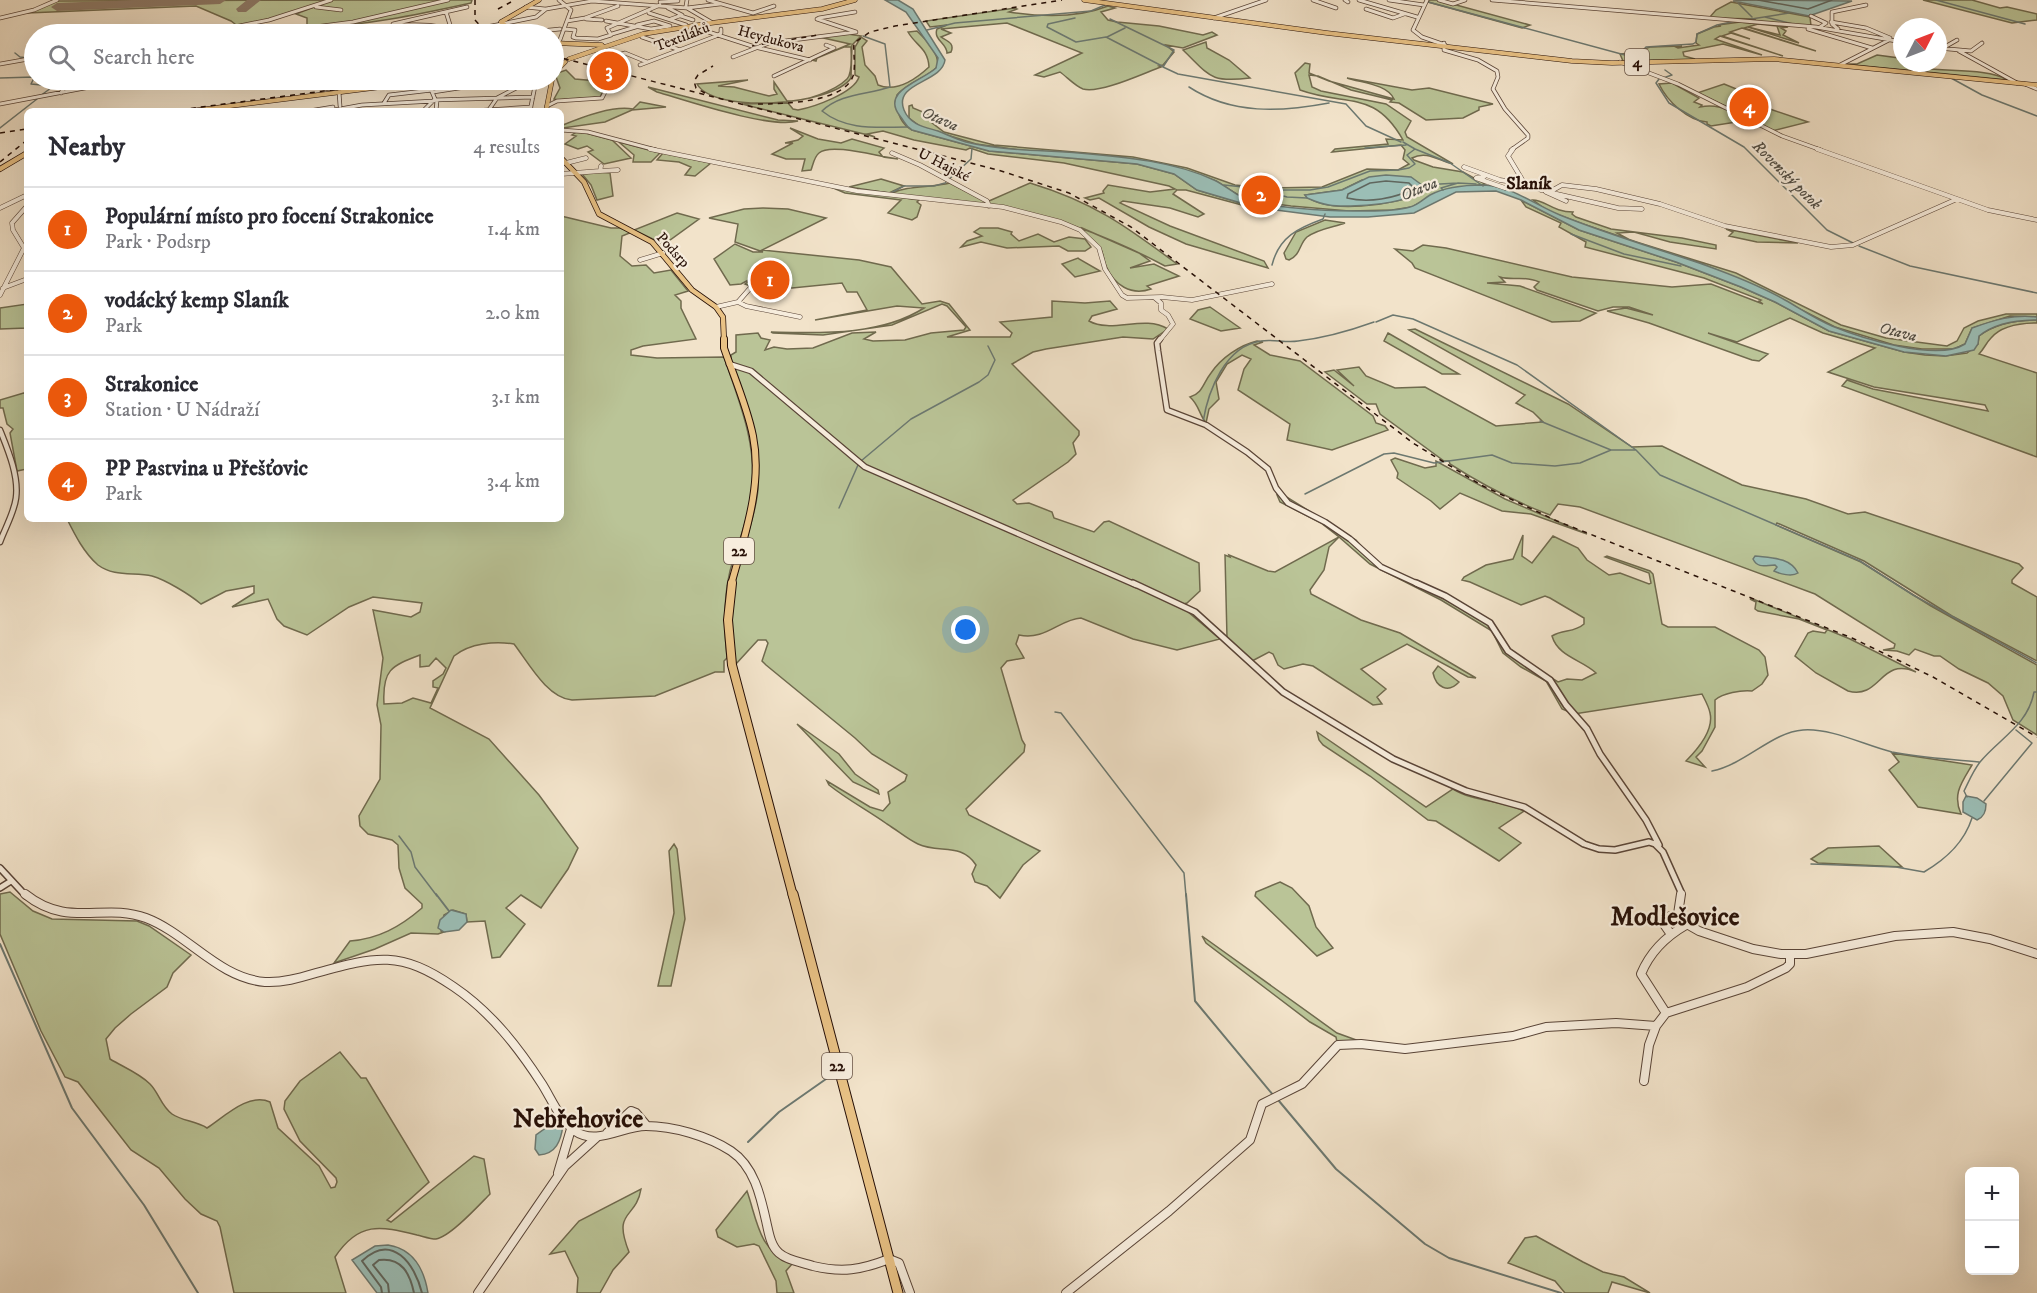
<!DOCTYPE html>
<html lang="en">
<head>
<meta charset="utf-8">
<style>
	body { margin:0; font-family:"IM FELL DW Pica",serif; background:#f7f7f7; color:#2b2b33 }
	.controls { position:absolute; right:18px; bottom:18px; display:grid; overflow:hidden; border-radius:9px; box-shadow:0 6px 24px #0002 }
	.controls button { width:54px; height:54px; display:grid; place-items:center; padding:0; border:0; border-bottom:2px solid #e1e1e2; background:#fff; color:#2b2b33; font:30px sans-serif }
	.compass { position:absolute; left:1893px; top:18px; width:54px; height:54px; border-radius:50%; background:#fff; box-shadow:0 6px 24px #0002; rotate:48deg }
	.you { position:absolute; left:966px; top:630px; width:21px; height:21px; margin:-15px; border:4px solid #fff; border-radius:50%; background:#1a73e8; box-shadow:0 0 0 9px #1a73e833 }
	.badge { display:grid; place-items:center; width:39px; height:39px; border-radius:50%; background:#ea580c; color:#fff; font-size:20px; font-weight:700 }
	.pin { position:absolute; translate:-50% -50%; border:3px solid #fff; box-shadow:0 2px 6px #0006 }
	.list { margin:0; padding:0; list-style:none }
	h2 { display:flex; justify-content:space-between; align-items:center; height:78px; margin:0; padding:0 24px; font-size:26px }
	h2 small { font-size:20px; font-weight:400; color:#7c7c81 }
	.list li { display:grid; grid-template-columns:39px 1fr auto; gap:18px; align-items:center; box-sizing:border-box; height:84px; padding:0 24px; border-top:2px solid #e1e1e2 }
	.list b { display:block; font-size:22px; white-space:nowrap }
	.list p { margin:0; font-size:20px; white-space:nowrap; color:#7c7c81 }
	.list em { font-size:20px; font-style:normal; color:#7c7c81 }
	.icon { flex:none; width:33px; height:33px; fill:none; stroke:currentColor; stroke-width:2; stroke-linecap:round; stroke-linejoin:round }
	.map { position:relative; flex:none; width:2037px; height:1293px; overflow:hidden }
	.search { position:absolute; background:#fff; box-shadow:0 6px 24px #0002; left:24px; top:24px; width:540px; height:66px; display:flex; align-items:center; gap:15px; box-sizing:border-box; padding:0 21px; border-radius:33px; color:#7c7c81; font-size:22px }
	.panel { position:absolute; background:#fff; box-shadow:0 6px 24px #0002; left:24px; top:108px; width:540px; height:414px; border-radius:9px }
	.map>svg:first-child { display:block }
</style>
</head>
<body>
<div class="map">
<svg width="2037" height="1293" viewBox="0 0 2037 1293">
	<rect width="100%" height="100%" fill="#f2e3ca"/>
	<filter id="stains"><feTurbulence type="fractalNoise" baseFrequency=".00333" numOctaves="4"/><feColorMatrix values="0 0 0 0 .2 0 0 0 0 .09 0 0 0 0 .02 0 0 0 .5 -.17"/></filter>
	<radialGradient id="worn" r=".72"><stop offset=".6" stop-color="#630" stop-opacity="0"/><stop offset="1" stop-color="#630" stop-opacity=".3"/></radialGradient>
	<path fill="#bac497" stroke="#706a4e" stroke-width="1.5" fill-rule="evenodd" d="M 329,0 L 286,15 L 235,27 L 235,24 L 231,21 L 196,6 L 27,13 L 56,1 Z
		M 332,0 L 472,0 L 471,3 C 416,15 363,26 307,28 L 307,18 L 296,14 Z
		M 1429,0 L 1438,0 L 1530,25 L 1522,28 L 1428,2 Z
		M 1923,0 L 1972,0 L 2000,8 L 2007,7 L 2037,14 L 2037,20 L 2012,23 Z
		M 1731,2 L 1810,17 L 1811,26 L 1745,21 L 1756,19 C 1742,18 1725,19 1709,18 L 1716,10 Z
		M 1108,6 L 1115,8 L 1101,12 L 1108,20 L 1117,22 L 1159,26 L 1203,35 L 1212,32 L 1217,35 L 1183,48 L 1166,45 L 1174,52 L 1163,65 L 1159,66 L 1161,67 C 1144,73 1100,94 1083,89 C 1075,86 1067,77 1060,72 L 1044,77 L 1035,75 L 1082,53 L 1007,23 L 941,29 L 951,33 L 941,37 C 947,41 955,43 951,52 L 947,53 C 947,43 933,40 937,29 L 947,25 L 930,27 L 926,21 L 1015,8 L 1017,9 L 1009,12 C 1041,17 1078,18 1108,6 Z
		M 1740,22 L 1788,27 L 1781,28 L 1786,31 L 1783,35 L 1799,43 L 1748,27 L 1780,35 L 1777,26 L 1758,24 L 1744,28 L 1816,51 L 1742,28 L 1730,32 L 1750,39 L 1731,33 L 1722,36 L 1783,56 L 1720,36 L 1715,39 L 1762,55 L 1723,44 L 1683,52 L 1684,56 L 1695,59 L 1687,60 L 1623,61 L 1620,54 L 1634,53 L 1650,47 L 1682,46 L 1676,47 L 1678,48 L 1699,45 L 1696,43 L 1697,34 L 1714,27 L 1721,26 L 1718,25 Z
		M 917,31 C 927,41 938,51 938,66 C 926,79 909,81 897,95 C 896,110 899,123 912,130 L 989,151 L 1137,164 L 1174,174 L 1197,190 L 1241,203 L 1261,208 L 1303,212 L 1253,208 L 1186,190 L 1177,190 L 1173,194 L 1204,214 L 1198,217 L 1170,208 L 1123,201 L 1120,203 L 1170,226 L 1264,261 L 1268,268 L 1186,244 L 1149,227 L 1099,198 L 1090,200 L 1085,198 L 1104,193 L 1103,191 L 1108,185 L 1150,192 L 1175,189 L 1169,186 L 1064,163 L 988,154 L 970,148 L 966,150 L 914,140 L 883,131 L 867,134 L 875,137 L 868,135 L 742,104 L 788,103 L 793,109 L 798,110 C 814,107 854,93 859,77 L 855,75 L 855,47 L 861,37 L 867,41 L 862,47 L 865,65 L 875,76 L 878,85 C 897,93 916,79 929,67 C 928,48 916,46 908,32 Z
		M 848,34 L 861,36 L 852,45 L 851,78 C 832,106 714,114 697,84 L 748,80 L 718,86 L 734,87 L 769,96 L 777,94 L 774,89 L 774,82 L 787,101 C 804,102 835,91 847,79 C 853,73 851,55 851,47 L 844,47 L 817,58 L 816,61 L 812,60 L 850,44 L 819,37 Z
		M 1206,42 L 1207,48 L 1229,60 L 1250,78 C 1210,83 1210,76 1183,50 Z
		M 1877,55 L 1899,58 L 1902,63 C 1908,63 1915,67 1923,68 C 1947,72 1987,68 2008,80 L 1844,64 L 1857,64 Z
		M 1305,63 L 1310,64 L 1309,73 L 1329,81 L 1394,99 C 1387,84 1362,83 1347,78 L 1412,90 L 1429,88 L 1493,104 L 1479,107 L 1479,110 L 1463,118 L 1426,120 L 1399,103 L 1390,102 L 1392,100 L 1351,90 L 1318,76 L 1309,75 L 1312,87 L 1321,91 L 1386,104 L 1411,121 L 1405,132 L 1407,137 L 1453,164 C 1439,161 1427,150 1412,158 L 1414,160 L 1433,167 L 1463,172 L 1485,184 L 1441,191 L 1412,207 L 1392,210 L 1349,211 L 1291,206 L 1246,200 L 1216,181 L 1172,166 L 1117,157 L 1019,150 L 976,144 L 921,127 L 909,118 L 909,106 L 912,105 L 913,108 L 935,117 L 931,122 L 944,132 L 994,145 L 1133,157 L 1187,168 L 1235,185 L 1263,188 L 1322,187 L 1367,169 L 1398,170 L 1409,164 L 1403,159 L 1405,150 L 1401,145 L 1332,152 L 1335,149 L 1388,144 L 1386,139 L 1403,140 C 1374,89 1347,107 1300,90 L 1295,73 ZM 1362,180 L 1420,193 C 1396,205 1326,215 1305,195 L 1342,190 Z
		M 566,70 L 575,79 L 608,82 L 600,97 L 558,100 L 554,99 L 560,88 L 555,74 Z
		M 1672,83 L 1699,98 L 1694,102 L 1702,105 L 1700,107 C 1715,104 1725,108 1738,115 L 1736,116 L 1749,120 L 1711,126 L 1707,124 L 1707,122 C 1688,121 1667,101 1659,84 Z
		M 1724,84 L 1761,99 L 1767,108 L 1808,122 L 1772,131 L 1751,118 L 1697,93 Z
		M 648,87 L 778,120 L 798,121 C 770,129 688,101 657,92 Z
		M 640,102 L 666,107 L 632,110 L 605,122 L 563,128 L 563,125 C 582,117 614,105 633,109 Z
		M 790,128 L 818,139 L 841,143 L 852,139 L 884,148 L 879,152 L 883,157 L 898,159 C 882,158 831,142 819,153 C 814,157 813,165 811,170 L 802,171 L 805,159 L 786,159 L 772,154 L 793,143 L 785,143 L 798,140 L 803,136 Z
		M 578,131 L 612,140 L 631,158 L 604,164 L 588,152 L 593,150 L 587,146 L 578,149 L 565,144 L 576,136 L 572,135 Z
		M 620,143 L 623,143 L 660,153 L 651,162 L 633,162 L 634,155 Z
		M 663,153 L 711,163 L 695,176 L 685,175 L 691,167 L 679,162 L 657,160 Z
		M 600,172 L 610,173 L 613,196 L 597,200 L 591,185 L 582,174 Z
		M 881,179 L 904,186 L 889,193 L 849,187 Z
		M 950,183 L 985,201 L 985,204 L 889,194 C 909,185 929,188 950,183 Z
		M 1030,183 C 1093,202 1126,226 1177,264 L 1165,266 C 1105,234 1058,218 990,205 L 989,201 Z
		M 831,187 L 919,200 L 917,202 L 921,205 L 917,217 L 912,220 L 888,213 L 901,200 L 845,193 Z
		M 1521,200 L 1579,230 L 1676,262 L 1741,287 L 1775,302 L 1829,331 L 1904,352 L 1925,355 L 1945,356 L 1967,353 L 1978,344 L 1979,336 C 1996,323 2017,320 2037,320 L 2037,323 C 2021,323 2002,325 1991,338 C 1986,343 1984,349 1979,354 L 2037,373 L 2037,457 L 1842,386 L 1847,380 L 1873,389 L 1988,411 L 1985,405 L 1874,387 L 1828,372 L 1875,348 L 1823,333 L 1790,318 L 1737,342 L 1708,333 L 1768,354 L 1759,361 L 1752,360 L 1649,323 L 1607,311 L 1626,308 L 1653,315 L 1629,307 L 1613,307 L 1598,311 L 1537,290 L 1534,287 L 1539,282 C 1524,275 1514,281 1500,277 L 1505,282 L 1487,283 L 1520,286 L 1596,313 L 1580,321 L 1552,322 L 1415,268 L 1412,263 L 1395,249 L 1413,251 L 1423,245 L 1446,248 L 1572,277 L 1672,287 L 1711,284 L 1763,304 L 1759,301 L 1761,300 L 1704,278 L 1585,247 L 1586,242 L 1559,227 L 1561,223 L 1526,207 Z
		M 1533,200 C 1545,200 1553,212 1573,212 L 1572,214 L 1576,217 L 1611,229 L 1682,238 L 1716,245 L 1716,249 L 1670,242 L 1634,232 L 1617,233 L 1630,240 L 1736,273 L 1841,325 L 1886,338 L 1947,346 L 1957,341 L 1964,328 L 1978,321 L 2006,314 L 2037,314 L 2037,317 L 2010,316 L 1972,328 L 1965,344 L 1954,349 L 1922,349 L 1894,345 L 1835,327 L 1749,283 L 1702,264 L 1583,224 L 1548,211 Z
		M 763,208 L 788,209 L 826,218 L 762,250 L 859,260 L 891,267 L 922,304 L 940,301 L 949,304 L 970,330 L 947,337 L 1010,337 L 1012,333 L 1000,322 L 1052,317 L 1052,301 L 1085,303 L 1110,301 L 1117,309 L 1092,316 L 1089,321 C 1112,334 1144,314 1168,329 L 1153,339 L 1123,337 L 1046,349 L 1033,352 L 1012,364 L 1079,431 L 1079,435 L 1073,443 L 1076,454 L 1068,462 L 1013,500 L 1017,504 L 1029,503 L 1052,512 L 1054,518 L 1094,532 L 1104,522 L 1109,521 L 1199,563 L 1200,591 L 1187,603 L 1180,605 L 1220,639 L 1177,650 L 1133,639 L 1081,618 C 1060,619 1045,641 1019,635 L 1016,644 L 1024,658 L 1007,661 L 1001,668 L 1022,740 L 1025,745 L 1024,752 L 966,809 L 969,815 L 1040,851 L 1023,865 L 1000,898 L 987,886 L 975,882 L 972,874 L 976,865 C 961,842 939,854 918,844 C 907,839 897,830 887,824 C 867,810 848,800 829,785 L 827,781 L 870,807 L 883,811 L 890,803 L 888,792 L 905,781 L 907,775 L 872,754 L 855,738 L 766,665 L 762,661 L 768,643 L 766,640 L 758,640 L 735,665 C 731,633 730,600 738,569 C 744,543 756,515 758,489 C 761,441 746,405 731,360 L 731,355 L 736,352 L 736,335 L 758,333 L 761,338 L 770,340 L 765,350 L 774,347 L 787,349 L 813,348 L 852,333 L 876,332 L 864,339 L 873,341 L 905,340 L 931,333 L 964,330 L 966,327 L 947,306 L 942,304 L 892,325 L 823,335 L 773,333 L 771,332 C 821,333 880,336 924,308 L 897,306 L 815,320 L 867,310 L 857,292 L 847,292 L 842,283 L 792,288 L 770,285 L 769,282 L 757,282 L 750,286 L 745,284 L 758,275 L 741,284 L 730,285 L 714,259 L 735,244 L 753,252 L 763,252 L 735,242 L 738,224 L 709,218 L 744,209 Z
		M 677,213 L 699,219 L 670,240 L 661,243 L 634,230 Z
		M 561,216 L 611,228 L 620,228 L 632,232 L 622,236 L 620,256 L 632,266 L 646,265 L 654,273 L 671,270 L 688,291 L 675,295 L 681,301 L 681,308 L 696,339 L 643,346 L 631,350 L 631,355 L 657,358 L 724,357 C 739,401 757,443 752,491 C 749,518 737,545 730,571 C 723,600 724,630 727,658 L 724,661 L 724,672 L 715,672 L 655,696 L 572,700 C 547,698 528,662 514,644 C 495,641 470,643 454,656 L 430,708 L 489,739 L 539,795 L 578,848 L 568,869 L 541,908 L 521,895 L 506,908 L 525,924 L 500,957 L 492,958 L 485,921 L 467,922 L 466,914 L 453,910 L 444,915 L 441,931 L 444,932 L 438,934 L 411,933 L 375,949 L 334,963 L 350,941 C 378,939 400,927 422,908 L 422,904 L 405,888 L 399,868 L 398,845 L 392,840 L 368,834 L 360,826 L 359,816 L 380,779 L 381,725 L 377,705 L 383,658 L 373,610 L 411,617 L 420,612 L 422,603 L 373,597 L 349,607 L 307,635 L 284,626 L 277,619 L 268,599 L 232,607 L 254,593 L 254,586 L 226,591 L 201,604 C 189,594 166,580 152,576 C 134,572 114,577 98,565 C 84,553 75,535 67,519 L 561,519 ZM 420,655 L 420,667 L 429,666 L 436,658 L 446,668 L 443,674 L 433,681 L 433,687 L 438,688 L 431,703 L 413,698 L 402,703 L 384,704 C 382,670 391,666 420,655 Z
		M 1325,220 L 1345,223 C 1334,227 1317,229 1307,237 C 1299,244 1301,255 1289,260 L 1286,259 L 1284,253 L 1296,232 Z
		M 980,228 L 998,228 L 1012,232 L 1011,234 L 1019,241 L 1038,234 L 1054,242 L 1069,237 L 1085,239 L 1091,247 L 1085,251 L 1068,251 L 1059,246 L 1007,248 L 981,242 L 961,247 L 967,241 L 982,236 L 974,232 Z
		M 1082,228 L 1139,253 L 1150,261 L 1130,268 L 1154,264 L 1179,276 L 1147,286 L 1151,289 C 1131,296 1114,285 1106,266 C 1103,260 1104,253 1100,248 C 1095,241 1084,234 1082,228 Z
		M 1726,229 L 1798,243 L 1757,242 L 1729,236 L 1733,232 Z
		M 1078,258 L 1079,259 L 1100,271 L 1075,277 L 1062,264 Z
		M 27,304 L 27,328 L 0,329 L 0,308 Z
		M 1210,307 L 1240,328 L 1221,331 L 1190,319 L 1198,310 Z
		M 1415,329 L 1568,404 L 1632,447 L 1662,446 L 1742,485 L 1806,499 L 1848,514 L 1865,512 L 2019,564 L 2023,568 L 2012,580 L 2012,583 L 2037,597 L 2037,661 L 1952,616 L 1864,561 L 1777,523 L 1776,525 L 1861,562 L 1931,606 L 2037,665 L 2037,735 L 2013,720 L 2003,696 L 1988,683 L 1959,669 L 1940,656 L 1934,656 L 1915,649 L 1909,655 L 1897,651 L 1883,650 L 1894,648 L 1895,644 L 1815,594 L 1580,507 L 1558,504 L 1550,515 C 1516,502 1481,484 1450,464 L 1449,461 L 1444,461 L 1380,414 L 1376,404 L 1367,404 L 1325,372 L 1334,370 L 1354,386 L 1337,370 L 1359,367 L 1366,376 L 1395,388 L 1425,387 L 1496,426 L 1543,422 L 1533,412 L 1516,403 L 1525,395 L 1409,330 Z
		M 1388,333 L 1459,374 L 1442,374 L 1384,341 Z
		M 1257,341 L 1263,342 L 1254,345 L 1270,355 L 1300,361 L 1373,416 L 1376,423 L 1385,426 L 1388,430 L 1332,450 L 1287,440 L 1290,424 L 1238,390 L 1244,369 L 1251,359 L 1242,355 L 1227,364 L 1216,382 L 1219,399 L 1209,409 L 1206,423 C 1199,414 1199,405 1190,397 C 1203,393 1203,383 1211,373 C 1221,358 1240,345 1257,341 Z
		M 27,392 L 27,469 L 17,471 L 10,433 L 13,429 L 7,424 L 3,408 L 0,408 L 0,400 Z
		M 1395,458 L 1425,468 L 1436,466 L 1436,461 L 1505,499 L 1587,534 L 1531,514 L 1502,511 L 1460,493 L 1440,509 L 1431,501 L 1397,478 L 1398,473 L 1391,460 Z
		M 1277,495 L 1285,496 L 1356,540 L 1373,560 L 1383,567 L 1494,625 L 1500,633 L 1507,650 L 1558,682 L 1567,679 L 1582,680 L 1596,673 C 1583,660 1558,657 1552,636 C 1563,629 1574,633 1584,624 L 1584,618 L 1550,598 L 1545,596 L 1521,605 L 1470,582 L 1462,580 L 1464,577 L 1486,565 L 1513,559 L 1523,535 L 1522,556 L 1532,563 L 1553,536 L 1578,548 L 1587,560 L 1609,575 L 1620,573 L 1649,584 L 1651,583 L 1649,573 L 1605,557 L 1607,556 L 1650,571 L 1653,574 L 1662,624 L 1668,627 L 1715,627 L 1759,650 L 1765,657 L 1768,675 L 1762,684 L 1752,691 C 1741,690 1723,693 1715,700 L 1715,727 L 1702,751 L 1696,757 L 1705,767 L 1686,761 C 1697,750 1714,730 1710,713 C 1709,707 1705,700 1702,694 L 1574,714 L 1562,709 L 1546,681 L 1521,667 L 1503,653 L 1492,631 L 1441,600 L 1370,564 L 1339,537 L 1329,547 L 1324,570 L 1310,590 L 1311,594 L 1361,620 L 1400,633 L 1476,678 L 1468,677 L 1407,644 L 1361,669 L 1386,689 L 1377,697 L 1382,704 L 1373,705 L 1313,666 L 1303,664 L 1284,669 L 1278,665 L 1273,654 L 1269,652 L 1252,661 L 1227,638 L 1225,555 L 1230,557 L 1229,555 L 1268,571 L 1275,572 L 1339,537 L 1321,523 L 1280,502 Z
		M 1750,599 L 1753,599 L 1850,639 L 1916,672 C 1880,656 1881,700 1848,691 L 1816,673 L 1795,656 L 1808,633 L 1813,631 L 1825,633 L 1827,630 L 1799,619 L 1758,611 L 1755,609 L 1756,602 Z
		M 1438,666 L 1459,682 C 1448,694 1436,687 1433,673 Z
		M 797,724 L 839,754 L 855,774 L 878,790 L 879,794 L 853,782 Z
		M 1317,732 L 1426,807 L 1453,789 C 1474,802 1501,800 1524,811 L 1499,828 L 1521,843 L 1499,861 L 1436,821 L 1428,820 L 1370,776 L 1323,745 L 1319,740 Z
		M 1892,753 L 1972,765 C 1962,782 1952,794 1961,814 L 1918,807 L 1889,770 L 1899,762 Z
		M 674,844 L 677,849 L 685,919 L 671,986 L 658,986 L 674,913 L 669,851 Z
		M 1879,846 L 1902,867 L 1818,863 L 1811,859 L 1828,848 Z
		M 1280,882 L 1292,888 L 1309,906 L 1316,927 L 1333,948 L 1317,956 L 1255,896 L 1256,892 Z
		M 10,892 L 33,911 L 52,919 L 137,921 L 149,926 L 191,955 L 173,973 L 167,987 L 131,1014 L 115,1028 L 106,1039 L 110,1059 C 123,1067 139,1073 150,1084 C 159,1093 161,1106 172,1114 C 182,1121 196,1121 207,1128 C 224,1117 249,1092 270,1102 L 278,1128 L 319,1166 L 331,1188 L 335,1187 L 337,1182 L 336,1178 L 300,1141 L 284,1109 L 285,1101 L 300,1081 L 340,1052 L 361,1078 L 366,1078 L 429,1182 L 387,1220 L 391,1222 L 474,1156 L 484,1159 L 490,1194 C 479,1205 450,1237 436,1239 C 430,1239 422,1236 417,1235 C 380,1226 359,1221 335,1257 L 346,1293 L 234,1293 L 220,1227 L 217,1221 L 201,1214 L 185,1199 L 159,1168 L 131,1150 L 78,1082 L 65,1077 L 41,1031 L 0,934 L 0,894 Z
		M 1202,936 L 1337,1033 L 1359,1041 L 1337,1042 L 1336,1037 L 1310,1022 L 1206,943 Z
		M 641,1189 C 636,1220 612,1209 629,1252 L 613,1270 L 600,1293 L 577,1293 L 578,1278 L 565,1251 L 550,1254 L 579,1221 Z
		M 747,1191 C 758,1223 758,1249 792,1264 L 786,1271 L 794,1293 L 777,1293 L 776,1281 L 759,1246 L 754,1244 L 737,1247 L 718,1237 L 716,1230 Z
		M 1536,1236 L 1583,1262 L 1603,1272 L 1624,1277 L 1650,1293 L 1612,1282 L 1608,1293 L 1565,1293 L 1555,1281 L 1508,1263 L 1525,1238 Z"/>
	<path fill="#9bbeb6" stroke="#6c7870" stroke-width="1.5" d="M 885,0 L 898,0 L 913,9 L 945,60 C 942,83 893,82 904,110 C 910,125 925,127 938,131 C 948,135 956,139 966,142 C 1003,151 1042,150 1079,153 C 1124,157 1173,161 1214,180 C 1227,186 1237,197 1249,200 C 1284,210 1332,211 1368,211 C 1382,211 1396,211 1410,207 C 1418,205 1423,199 1430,195 C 1445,187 1467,185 1483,185 C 1512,186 1535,205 1560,215 C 1607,234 1655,248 1702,264 C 1730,274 1759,285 1785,300 C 1801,309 1815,319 1832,326 C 1861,338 1937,362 1965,344 L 1972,328 C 1994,320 2014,314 2037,317 L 2037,320 C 2017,320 1995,323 1979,336 L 1978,344 L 1974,350 L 1946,356 L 1904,352 L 1829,331 L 1775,302 L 1741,287 L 1676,262 L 1579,230 L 1521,200 L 1496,191 L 1456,192 L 1414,213 L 1368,217 L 1330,217 L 1261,208 L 1241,203 L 1197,190 L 1174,174 L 1137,164 L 989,151 L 912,130 C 905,126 905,122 900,116 C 880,91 922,81 936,68 L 938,58 L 906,12 Z
		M 1746,0 L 1852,1 L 1809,16 L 1733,1 Z
		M 1386,175 L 1411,177 L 1422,185 C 1421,205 1346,208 1329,205 C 1322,204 1314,201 1307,198 L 1305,195 L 1342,190 L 1369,177 Z
		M 1755,556 C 1771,558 1790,557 1798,573 C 1792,577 1780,574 1774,571 L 1777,567 L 1775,565 C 1766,565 1758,569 1753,559 Z
		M 1966,796 L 1977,798 L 1986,804 C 1986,812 1984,817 1977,820 L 1963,812 L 1963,802 Z
		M 451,910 L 466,914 L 467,922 L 459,930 L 444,932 L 438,928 L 440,920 Z
		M 557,1120 L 563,1125 C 561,1141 556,1154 539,1155 L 535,1149 L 536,1135 Z
		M 388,1245 C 414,1249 424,1269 428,1293 L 377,1293 L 352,1260 L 375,1246 Z"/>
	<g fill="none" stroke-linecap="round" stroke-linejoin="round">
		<path stroke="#60665e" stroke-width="1.5" d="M 1758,0 L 1808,9 L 1832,0
			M 1386,181 L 1409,183 L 1414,188 C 1395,199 1368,203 1347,198 L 1348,194 L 1370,183 Z"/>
		<path stroke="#60665e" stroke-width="2" d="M 382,1293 L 381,1287 L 362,1261 C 392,1232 415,1264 422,1293
			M 389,1293 L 388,1284 L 373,1265 L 379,1260 C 402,1257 410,1274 414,1293"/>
		<path stroke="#6c7870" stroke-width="1.5" d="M 1936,0 L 2025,24
			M 1428,2 L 1636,58
			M 1738,3 L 1752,17
			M 1765,17 L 1793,24
			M 1075,18 L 1048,24 L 1047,27 L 1076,42 L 1106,37 L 1162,66
			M 1110,19 L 1174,50 L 1163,67 L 1178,74 L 1346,104 L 1366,126 L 1401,142
			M 1745,20 L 1789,13
			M 927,30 L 955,23 L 1091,11 L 1105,5
			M 863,36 L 885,44 L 890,87 C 867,95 841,93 822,111 C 847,131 877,127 907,127
			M 1107,37 L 1125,28
			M 15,53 L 20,57 L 28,58
			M 1639,61 L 1636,58 L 1646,47 L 1693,44 L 1696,42 L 1697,34 L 1717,25 L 1736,21
			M 0,78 L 34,77
			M 34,78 L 31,84 L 52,86
			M 1663,78 L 1672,75 L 1665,70
			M 1951,78 L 1982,95 L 2037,116
			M 1659,79 L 1656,83 L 1669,103 L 1744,147 L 1827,230 L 1853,243
			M 1189,87 C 1232,115 1281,112 1329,103
			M 40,96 L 51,88
			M 0,128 L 37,99
			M 1403,142 L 1415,149
			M 1365,148 L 1406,145
			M 1224,185 L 1273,190 L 1310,190 L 1328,187 L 1370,171 L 1398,170 L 1409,168 L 1415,164 L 1407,155 L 1415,149 L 1450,163 L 1483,186
			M 1422,185 L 1458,183
			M 1262,190 L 1287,197 L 1307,198
			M 1443,190 L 1441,188 L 1458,183 L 1476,184
			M 889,194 L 904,186 L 934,186 L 945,183 L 971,159 L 972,148
			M 1571,234 L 1624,254 L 1681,266
			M 1859,246 L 1910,266 L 2037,293
			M 1272,265 C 1279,237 1298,228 1323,219 L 1325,214
			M 1376,322 L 1393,315 L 1413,319 L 1517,365 L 1636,450 L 1660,475 L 1860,561 L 1913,595 L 2037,663
			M 1540,421 L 1611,450
			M 1203,422 C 1208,391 1225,346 1261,341 C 1273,339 1286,343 1298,341 C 1324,338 1349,331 1374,322
			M 861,461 L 911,419 L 979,382 L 988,375 L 995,360 L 988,346
			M 1305,494 L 1384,454 L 1394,453 L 1434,463 L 1492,455 L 1512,463 L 1555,466 L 1580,463 L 1611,450 L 1635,450
			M 839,508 L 858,465
			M 1055,712 L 1061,713 L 1184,873 L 1186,896
			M 1712,771 C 1746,764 1772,732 1803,730 C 1832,728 1864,745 1892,752 C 1921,758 1950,759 1979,762
			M 1967,797 L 1964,791 C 1969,781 1973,771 1980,762 C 2000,738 2028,725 2034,692 L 2037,692
			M 1984,801 L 2032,743 L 2016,730
			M 399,836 L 411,852 L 415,867 L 437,896
			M 1811,864 L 1896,867 L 1924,872 C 1946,859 1964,843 1972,818"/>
		<path stroke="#6c7870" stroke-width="2" d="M 436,894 L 449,911
			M 1186,894 L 1195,1001 L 1273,1095
			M 0,944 L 72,1108 L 144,1205 L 198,1293
			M 1279,1101 L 1336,1169 L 1425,1244 L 1449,1258 L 1561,1293
			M 748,1142 L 779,1112 L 836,1072"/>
		<path fill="#8c7968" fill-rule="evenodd" d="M 134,0 L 226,0 L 220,4 L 57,11 L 51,7 L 57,3 Z
			M 247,0 L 261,0 L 246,12 L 238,12 L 236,9 Z"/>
		<path stroke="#d3c3ad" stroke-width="3" stroke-dasharray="3 1.5" stroke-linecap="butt" d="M 618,65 L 624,63"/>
		<g stroke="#594437" stroke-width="4.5">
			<path id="minor-far4" d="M 708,0 L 753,13 L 774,6
				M 1313,0 L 1336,8
				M 1345,0 L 1348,2
				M 1359,0 L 1417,17
				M 1389,0 L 1424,5
				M 1427,0 L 1413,30 L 1422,37 L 1445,45
				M 1439,0 L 1453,4 L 1465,0
				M 1492,0 L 1816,27 L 1902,42
				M 660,2 L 678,1
				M 686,6 L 687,0
				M 316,7 L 341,10
				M 526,7 L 545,9
				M 668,8 L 682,15 L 671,19
				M 687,8 L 711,22
				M 1366,9 L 1393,18 L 1404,14
				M 446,12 L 451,28
				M 649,13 L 686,25
				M 681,16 L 693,20
				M 1811,16 L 1826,23 L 1820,27
				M 0,18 L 34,10 L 57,0
				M 819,18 L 855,12
				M 1214,18 L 1266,0
				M 586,19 L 602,20
				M 567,21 L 585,18 L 618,6
				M 606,21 L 651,29 L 670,26 L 654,21 L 637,25
				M 1831,22 L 1866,28 L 1890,38
				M 393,24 L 467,7
				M 693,27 L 755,47 L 810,60
				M 307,28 L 353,22 L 448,0
				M 564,29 L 575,30 L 573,37 L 576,38 L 598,39 L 611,35 L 607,28 L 660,5
				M 1808,29 L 1872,48
				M 1838,29 L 1832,24 L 1832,12 L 1866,5
				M 540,31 L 560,29
				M 461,32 L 536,17 L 546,9 L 592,1 L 687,8 L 720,4
				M 200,34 L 269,20 L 331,0
				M 226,34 L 229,34
				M 339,34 C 380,27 427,17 466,34
				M 612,34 L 639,26
				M 642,37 L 680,50
				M 1444,43 L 1444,50 L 1478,60 L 1497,71 L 1498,77 L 1493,89 L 1505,109 L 1528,135 L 1528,138 L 1511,150
				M 1938,48 L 1971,51 L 1982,43
				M 1943,48 L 1957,40
				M 558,51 L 558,45 L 571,10 L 559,0
				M 1959,51 L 2017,83
				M 733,57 L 769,43 L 856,32 L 817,19 L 819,18
				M 1620,62 L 1678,84 L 1782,136 L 1821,150
				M 0,64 L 34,58
				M 616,64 L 602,60 L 625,53 L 647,62
				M 640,65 L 716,36 L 721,33 L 721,29
				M 1840,65 L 1889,40
				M 774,76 L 834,48 L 826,45
				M 50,80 L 66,83 L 61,93
				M 392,80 L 405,80
				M 2025,84 L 2037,89
				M 317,87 L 330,89 L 365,80
				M 339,92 L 340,106
				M 433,92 L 472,86 L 520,85
				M 434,100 L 533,97
				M 384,103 L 389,95 L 432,90
				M 0,104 L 127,80
				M 547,106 L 557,101 L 602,98 L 609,84
				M 309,111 L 333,107
				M 329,111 L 362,105 L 434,101
				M 423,111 L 435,99 L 427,80
				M 436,111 L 437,100
				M 472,111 L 531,107
				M 488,111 L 497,98 L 530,81 L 536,81 L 530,111
				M 561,130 L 588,132 L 656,150"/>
		</g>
		<g stroke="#594437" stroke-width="5">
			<path id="minor-far3" d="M 650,149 L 857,191 L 1003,207 L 1061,222 L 1080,230 L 1099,248 L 1105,269 L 1122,295 L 1127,298 L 1162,297 L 1192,300 L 1272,284
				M 1513,149 L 1508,156 L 1523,181 L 1541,190 L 1553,190 L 1562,185 L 1596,189 L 1660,204 L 1725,226 L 1831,247 L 1853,245 L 1957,199
				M 1817,149 L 1988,210 L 2037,220
				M 892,153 L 920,165 L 987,201 L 989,206
				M 566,163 L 586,158
				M 1464,167 L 1500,180 L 1524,184
				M 600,171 L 618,170
				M 561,174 L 600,171 L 601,166
				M 1484,177 L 1476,178 L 1505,188
				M 1546,192 L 1566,201
				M 1548,192 L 1618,208 L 1642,209
				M 0,208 L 27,195
				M 640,260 L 663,253
				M 3,288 L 27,279
				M 0,295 L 24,248 L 13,230 L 12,223 L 27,206
				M 1155,298 L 1161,303 L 1161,310 L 1168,315 L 1173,324 L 1159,341
				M 738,302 L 752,286
				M 716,307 L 738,302 L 746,306 L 800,317"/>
		</g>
		<g stroke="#594437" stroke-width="7">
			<path id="minor-far2" d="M 1160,339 L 1157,343 L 1158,351 L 1167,410 L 1206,425 L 1247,452 L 1268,469 L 1276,488 L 1288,503 L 1325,522 L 1350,539 L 1381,567 L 1420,585
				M 729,364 L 751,371 L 865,467 L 1136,585
				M 0,430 C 8,450 19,476 16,498 C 14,513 5,528 0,542"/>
		</g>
		<g stroke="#594437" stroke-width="8">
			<path id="minor-far1" d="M 1133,583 L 1195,612 L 1283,692 L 1393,759 L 1466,791 L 1524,807 L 1584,844 L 1599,849 L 1615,850 L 1649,842 L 1655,844 L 1663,852 L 1681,892 L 1680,896
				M 1416,583 L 1445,596 L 1490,623 L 1508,651 L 1550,680 L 1566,705 L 1587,729 L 1600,754 L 1646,820 L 1659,845
				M 0,868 L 26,896
				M 0,888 L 11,881"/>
		</g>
		<g stroke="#594437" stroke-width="10">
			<path id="minor" d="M 25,894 C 69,929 103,902 146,918 C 188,934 218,978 265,982 C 282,983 299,978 316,973 C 377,956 400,950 454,987 C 491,1012 518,1047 542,1084 C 552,1100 560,1120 575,1131 C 596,1146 623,1126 646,1126 C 673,1126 708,1136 731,1151 C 755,1167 761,1198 767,1225 C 769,1234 771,1246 779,1253 C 788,1261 802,1262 813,1266 C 842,1273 861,1270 889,1259 L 899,1263 L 910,1293
				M 1681,894 L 1678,914 L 1685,923 L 1699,931 L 1753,949 L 1781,954 L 1806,954 L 1895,936 L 1953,932 L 1990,939 L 2037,954
				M 1670,933 L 1663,923 L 1667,917 L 1678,914
				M 1666,1013 L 1641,974 C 1650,952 1665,937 1686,925
				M 1644,1081 L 1649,1045 L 1656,1026 L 1666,1013 L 1747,987 L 1786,968 L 1790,964 L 1790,955
				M 607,1133 L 631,1111 L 636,1113 L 647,1126
				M 558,1173 L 571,1129
				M 478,1293 L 565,1166 L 597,1137
				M 1066,1293 L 1169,1211 L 1250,1140 L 1262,1104 L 1302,1084 L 1338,1045 L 1361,1044 L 1405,1049 L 1513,1036 L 1546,1027 L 1616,1023 L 1656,1026"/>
		</g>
		<g stroke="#260f06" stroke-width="5">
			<path id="major-far4" d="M 1084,0 L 1327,33 L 1572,61 L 1612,63 L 1774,59 L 2037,85
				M 711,23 L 822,9 L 855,0
				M 516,34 L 501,22 L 539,0
				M 554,43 L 602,45
				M 569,59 L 643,34 L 711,23
				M 554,73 L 565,62
				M 190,111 L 437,80
				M 546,111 L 552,80"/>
		</g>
		<g stroke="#260f06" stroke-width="6">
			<path id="major-far3" d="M 561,158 L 584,182 L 599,214 L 652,242 L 692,290 L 716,307 L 723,317 L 724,341
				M 0,169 L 27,153"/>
		</g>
		<g stroke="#260f06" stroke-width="8">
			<path id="major-far2" d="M 724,339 L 724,348 C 734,377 747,406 753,436 C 763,486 744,537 731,585"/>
		</g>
		<g stroke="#260f06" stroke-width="10">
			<path id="major-far1" d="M 732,583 L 728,620 L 732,665 L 793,896"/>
		</g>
		<g stroke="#260f06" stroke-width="11">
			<path id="major" d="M 793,894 L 898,1293"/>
		</g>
		<use href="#minor-far4" stroke="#f7eddd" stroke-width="3"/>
		<use href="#minor-far3" stroke="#f7eddd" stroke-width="4"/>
		<use href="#minor-far2" stroke="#f7eddd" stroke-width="4.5"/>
		<use href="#minor-far1" stroke="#f7eddd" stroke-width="5"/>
		<use href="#minor" stroke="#f7eddd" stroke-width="8"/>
		<use href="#major-far4" stroke="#e9c285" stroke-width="4"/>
		<use href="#major-far3" stroke="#e9c285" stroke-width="4.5"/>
		<use href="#major-far2" stroke="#e9c285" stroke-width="6"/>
		<use href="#major-far1" stroke="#e9c285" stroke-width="8"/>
		<use href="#major" stroke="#e9c285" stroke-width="9"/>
		<path stroke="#260f06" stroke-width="1.5" stroke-dasharray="5 5" stroke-linecap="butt" d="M 475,0 L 475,20 L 488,34
			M 498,9 L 511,2
			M 752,46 L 818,35
			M 554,56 L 998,170 L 1069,193 L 1131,227 L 1413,443 L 1481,485 L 1557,521 L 1852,638 L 1933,677 L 2037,737
			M 298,88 L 328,80
			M 705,93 L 696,88 L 694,81 L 698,75 L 713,66
			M 758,104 C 781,104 844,103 853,76 C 856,66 853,54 854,43 L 870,32 L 895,26 L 1062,0
			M 171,111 L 339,89 L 387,80
			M 0,133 L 27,129
			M 0,162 L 27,140"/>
	</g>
	<g text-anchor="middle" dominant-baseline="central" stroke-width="4.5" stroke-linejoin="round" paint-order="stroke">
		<g font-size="15" fill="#260f06" stroke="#f7eddd">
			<text transform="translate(682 37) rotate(-21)">Textiláků</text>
			<text transform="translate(771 39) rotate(15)">Heydukova</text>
			<text transform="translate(944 165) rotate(27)">U Hajské</text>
			<text transform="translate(673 250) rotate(48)">Podsrp</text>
		</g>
		<g fill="#f7eddd" stroke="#655246" stroke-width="1.5">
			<rect x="1625" y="49" width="24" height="26" rx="4.5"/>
			<rect x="724" y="538" width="30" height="26" rx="4.5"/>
			<rect x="822" y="1053" width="30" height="26" rx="4.5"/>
		</g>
		<g font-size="16" font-weight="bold" fill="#260f06">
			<text x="1637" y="62">4</text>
			<text x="739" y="551">22</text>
			<text x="837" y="1066">22</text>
		</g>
		<g font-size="16" font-style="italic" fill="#4f4c44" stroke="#f7eddd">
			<text transform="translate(940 119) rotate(24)">Otava</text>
			<text transform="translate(1787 175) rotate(45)">Rovenský potok</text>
			<text transform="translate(1419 189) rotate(-22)">Otava</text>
			<text transform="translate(1898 332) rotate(14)">Otava</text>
		</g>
		<g font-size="18" font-weight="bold" fill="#260f06" stroke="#f7eddd">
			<text x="1529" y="184">Slaník</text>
		</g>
		<g font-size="26" font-weight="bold" fill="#260f06" stroke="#f7eddd">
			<text x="1675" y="917">Modlešovice</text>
			<text x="578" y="1119">Nebřehovice</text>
		</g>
	</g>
	<rect width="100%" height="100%" filter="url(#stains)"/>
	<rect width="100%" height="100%" fill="url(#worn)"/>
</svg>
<div class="controls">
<button>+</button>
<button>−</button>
</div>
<svg class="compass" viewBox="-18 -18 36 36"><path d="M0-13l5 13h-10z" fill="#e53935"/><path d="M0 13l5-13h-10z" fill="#7c7c81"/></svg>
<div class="you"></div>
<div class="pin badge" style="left:770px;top:280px">1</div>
<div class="pin badge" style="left:1261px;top:195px">2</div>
<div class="pin badge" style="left:609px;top:71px">3</div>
<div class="pin badge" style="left:1749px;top:107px">4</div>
<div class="search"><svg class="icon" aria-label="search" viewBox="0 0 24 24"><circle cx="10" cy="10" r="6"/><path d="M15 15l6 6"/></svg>Search here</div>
<section class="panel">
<h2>Nearby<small>4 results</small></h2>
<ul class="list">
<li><span class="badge">1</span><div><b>Populární místo pro focení Strakonice</b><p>Park · Podsrp</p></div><em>1.4 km</em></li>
<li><span class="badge">2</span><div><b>vodácký kemp Slaník</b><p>Park</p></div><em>2.0 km</em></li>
<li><span class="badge">3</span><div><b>Strakonice</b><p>Station · U Nádraží</p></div><em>3.1 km</em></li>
<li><span class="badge">4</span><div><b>PP Pastvina u Přešťovic</b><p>Park</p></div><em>3.4 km</em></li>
</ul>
</section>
</div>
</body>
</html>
